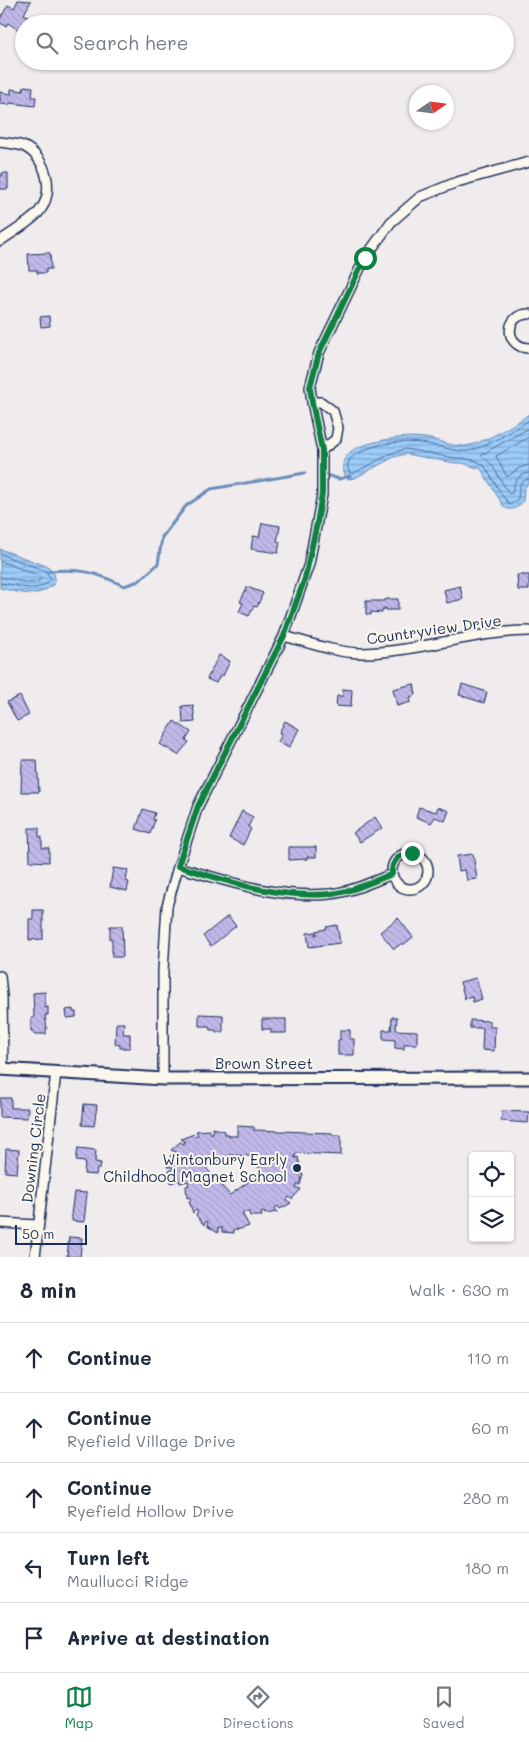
<!DOCTYPE html>
<html lang="en">
<head>
<meta charset="utf-8">
<style>
	body { margin:0; font-family:Mali,sans-serif; background:#f6f6f7; color:#1f2937 }
	.controls { position:absolute; right:15px; bottom:15px; display:grid; overflow:hidden; border-radius:5px; box-shadow:0 1px 4px #0004 }
	.controls button { width:45px; height:45px; display:grid; place-items:center; padding:0; border:0; border-bottom:1px solid #e0e1e3; background:#fff; color:#1f2937; font:25px sans-serif }
	.compass { position:absolute; left:409px; top:85px; width:45px; height:45px; border-radius:50%; background:#fff; box-shadow:0 1px 4px #0004; rotate:77deg }
	.scale { position:absolute; left:15px; bottom:12px; width:72px; box-sizing:border-box; padding-left:5px; border:2px solid #1b2f5e; border-top:0; font-size:14px; line-height:18px; white-space:nowrap; color:#1b2f5e; -webkit-text-stroke:4px #fbf7ec; paint-order:stroke }
	.stop { position:absolute; width:15px; height:15px; margin:-11px; border:4px solid #0b8043; border-radius:50%; background:#fff }
	.stop.end { background:#0b8043; border-color:#fff; box-shadow:0 1px 5px #0008 }
	.list { margin:0; padding:0; list-style:none }
	h2 { display:flex; justify-content:space-between; align-items:center; height:65px; margin:0; padding:0 20px; font-size:21px }
	h2 small { font-size:16px; font-weight:400; color:#747a83 }
	.list li { display:grid; grid-template-columns:32px 1fr auto; gap:15px; align-items:center; box-sizing:border-box; height:70px; padding:0 20px; border-top:1px solid #e0e1e3 }
	.list b { display:block; font-size:19px; white-space:nowrap }
	.list p { margin:0; font-size:16px; white-space:nowrap; color:#747a83 }
	.list em { font-size:16px; font-style:normal; color:#747a83 }
	.icon { flex:none; width:28px; height:28px; fill:none; stroke:currentColor; stroke-width:2; stroke-linecap:round; stroke-linejoin:round }
	.map { position:relative; flex:none; width:529px; height:1257px; overflow:hidden }
	.search { position:absolute; background:#fff; box-shadow:0 1px 4px #0004; left:15px; right:15px; top:15px; height:55px; display:flex; align-items:center; gap:12px; box-sizing:border-box; padding:0 18px; border-radius:28px; color:#747a83; font-size:19px }
	.sheet { height:415px; background:#fff }
	nav { display:flex; justify-content:space-around; align-items:center; box-sizing:border-box; height:70px; border-top:1px solid #e0e1e3; background:#fff; font-size:14px; color:#747a83 }
	nav a { display:grid; justify-items:center; gap:2px }
	nav .on { color:#0b8043 }
	.map>svg:first-child { display:block }
</style>
</head>
<body>
<div class="map">
<svg width="529" height="1257" viewBox="0 0 529 1257">
	<defs>
		<pattern id="water-rules" width="6" height="5" patternUnits="userSpaceOnUse" patternTransform="scale(1.25)"><rect width="6" height="5" fill="#9cccf8"/><path d="M0 2.5h6" fill="none" stroke="#7ea6cc"/></pattern>
		<pattern id="building-back-hatch" width="6" height="6" patternUnits="userSpaceOnUse" patternTransform="scale(1.25)"><rect width="6" height="6" fill="#c2b9ea"/><path d="M-1 5l2 2M0 0l6 6M5-1l2 2" fill="none" stroke="#a69fcb"/></pattern>
	</defs>
	<rect width="100%" height="100%" fill="#f0ebec"/>
	<filter id="ink" filterUnits="userSpaceOnUse"><feTurbulence type="fractalNoise" baseFrequency=".02" numOctaves="2"/><feDisplacementMap in="SourceGraphic" scale="10" xChannelSelector="R" yChannelSelector="G"/><feConvolveMatrix kernelMatrix="1 2 1 2 8 2 1 2 1" color-interpolation-filters="sRGB"/></filter>
	<g filter="url(#ink)">
		<path fill="url(#water-rules)" stroke="#688dba" d="M 529,414 L 529,482 L 524,489 L 523,501 C 518,508 511,512 504,507 L 481,469 L 462,463 L 455,463 L 406,454 L 394,457 L 355,478 L 348,479 C 343,473 341,465 345,458 C 350,449 361,446 371,443 C 391,438 410,435 431,439 C 442,442 453,446 464,446 C 479,446 517,423 529,414 Z
			M 0,549 L 49,567 L 54,573 L 55,583 C 36,600 23,593 0,588 Z"/>
		<g fill="none" stroke-linecap="round" stroke-linejoin="round">
			<path stroke="#4f6e9c" stroke-width="1" d="M 529,420 C 515,430 483,449 467,451 C 456,452 443,447 432,445 C 410,440 377,441 357,454 C 349,458 345,465 350,473 L 354,473 L 392,453 L 405,449 L 455,458 L 463,458 L 476,461 L 484,465 L 502,495 L 510,505 L 518,499 C 519,491 518,480 529,479
				M 529,428 L 481,455 L 492,465 L 509,494 L 512,493 C 514,483 517,474 529,473
				M 529,437 L 496,456 L 507,477 L 519,468 L 529,465
				M 0,554 L 46,571 L 51,579 C 37,596 18,584 0,583
				M 0,561 L 40,576 L 42,578 C 32,588 13,578 0,577"/>
			<path stroke="#688dba" stroke-width="3" d="M 329,476 L 339,479 L 350,476
				M 49,571 C 81,568 95,572 124,586 L 139,581 L 158,564 L 162,537 L 186,506 L 211,489 L 305,473"/>
		</g>
		<path fill="url(#building-back-hatch)" stroke="#1b2f5e" fill-rule="evenodd" d="M 18,0 L 31,1 L 24,14 L 31,18 L 28,24 L 24,24 L 23,33 L 8,23 L 6,26 L 0,23 L 0,19 L 8,5 L 14,8 Z
			M 24,86 L 33,87 L 32,97 L 36,97 L 35,106 L 10,103 L 9,105 L 0,104 L 0,92 L 11,94 L 11,89 L 23,91 Z
			M 2,173 L 8,173 L 8,189 L 0,189 L 0,176 L 2,176 Z
			M 50,253 L 51,269 L 46,269 L 46,273 L 37,273 L 37,270 L 29,270 L 28,254 Z
			M 49,316 L 50,326 L 41,327 L 40,317 Z
			M 262,523 L 280,526 L 277,542 L 280,542 L 278,553 L 251,549 L 253,536 L 259,537 Z
			M 517,575 L 529,575 L 529,590 L 518,590 Z
			M 460,586 L 463,599 L 447,603 L 444,590 Z
			M 247,587 L 263,593 L 257,607 L 254,606 L 249,616 L 239,612 L 243,603 L 240,602 Z
			M 387,599 L 398,599 L 398,610 L 386,610 L 386,608 L 384,608 L 384,610 L 382,610 L 382,613 L 371,612 L 371,615 L 366,614 L 366,601 L 383,601 Z
			M 219,655 L 230,661 L 223,676 L 221,674 L 216,683 L 207,679 Z
			M 414,684 L 416,695 L 410,697 L 411,702 L 397,706 L 393,689 Z
			M 462,684 L 487,692 L 484,703 L 459,695 Z
			M 343,689 L 352,690 L 351,707 L 336,706 L 337,696 L 343,696 Z
			M 20,696 L 29,715 L 17,721 L 7,702 Z
			M 193,705 L 195,722 L 183,723 L 182,706 Z
			M 174,721 L 191,732 L 186,740 L 189,742 L 178,755 L 160,744 Z
			M 285,721 L 299,729 L 289,748 L 278,742 L 282,734 L 279,733 Z
			M 22,760 L 37,760 L 39,792 L 21,792 Z
			M 419,807 L 436,812 L 438,807 L 449,811 L 445,821 L 435,817 L 431,823 L 416,817 Z
			M 143,809 L 155,813 L 153,819 L 155,820 L 150,834 L 136,829 Z
			M 242,811 L 253,817 L 248,827 L 251,829 L 243,845 L 229,838 Z
			M 375,817 L 382,828 L 360,842 L 353,833 Z
			M 29,828 L 39,828 L 39,837 L 42,837 L 42,848 L 49,848 L 49,862 L 30,861 Z
			M 289,847 L 316,847 L 316,857 L 307,857 L 307,859 L 289,860 Z
			M 473,854 L 477,879 L 467,880 L 465,870 L 459,871 L 457,856 Z
			M 113,868 L 128,870 L 126,881 L 129,882 L 127,891 L 110,887 Z
			M 33,910 L 43,910 L 43,939 L 29,940 L 29,919 L 33,919 Z
			M 228,916 L 236,926 L 211,946 L 203,936 Z
			M 398,918 L 413,937 L 403,945 L 402,943 L 394,949 L 380,932 Z
			M 337,925 L 340,943 L 309,947 L 307,933 L 315,932 L 315,935 L 317,935 L 316,931 L 326,929 L 326,927 Z
			M 110,926 L 122,926 L 123,957 L 112,957 L 112,939 L 110,939 Z
			M 476,978 L 482,999 L 473,1002 L 472,997 L 465,999 L 460,982 Z
			M 45,992 L 45,1008 L 48,1007 L 48,1015 L 45,1015 L 47,1029 L 46,1029 L 46,1034 L 34,1034 L 34,1031 L 31,1031 L 31,1018 L 34,1017 L 33,993 Z
			M 73,1009 L 73,1012 L 76,1012 L 76,1017 L 67,1018 L 66,1010 Z
			M 199,1014 L 223,1015 L 223,1032 L 216,1032 L 216,1030 L 210,1030 L 209,1026 L 199,1026 Z
			M 392,1017 L 397,1017 L 396,1030 L 417,1031 L 417,1044 L 404,1044 L 404,1049 L 395,1048 L 395,1040 L 383,1039 L 383,1030 L 391,1030 Z
			M 262,1019 L 286,1019 L 286,1033 L 271,1033 L 271,1029 L 262,1029 Z
			M 470,1020 L 490,1021 L 490,1027 L 495,1027 L 494,1051 L 482,1050 L 483,1028 L 470,1028 Z
			M 117,1023 L 124,1023 L 123,1034 L 130,1034 L 130,1048 L 120,1048 L 120,1045 L 115,1044 L 116,1024 Z
			M 340,1030 L 350,1030 L 350,1039 L 354,1039 L 354,1055 L 338,1055 L 338,1040 L 340,1040 Z
			M 0,1098 L 11,1098 L 11,1108 L 28,1108 L 27,1118 L 0,1117 Z
			M 84,1104 L 97,1105 L 94,1126 L 82,1125 Z
			M 502,1111 L 529,1112 L 528,1123 L 501,1121 Z
			M 237,1126 L 254,1127 L 254,1130 L 332,1133 L 332,1135 L 341,1135 L 341,1155 L 296,1153 L 295,1158 L 298,1157 L 301,1170 L 297,1170 L 298,1174 L 303,1174 L 300,1185 L 297,1185 L 296,1188 L 301,1189 L 292,1199 L 289,1197 L 287,1200 L 291,1203 L 280,1209 L 278,1206 L 275,1208 L 277,1212 L 265,1214 L 264,1212 L 261,1213 L 262,1216 L 250,1216 L 249,1212 L 244,1212 L 242,1213 L 249,1226 L 237,1230 L 237,1229 L 233,1230 L 234,1233 L 222,1232 L 222,1228 L 218,1228 L 218,1233 L 207,1226 L 208,1222 L 206,1221 L 204,1225 L 196,1215 L 198,1212 L 196,1210 L 193,1213 L 189,1201 L 191,1200 L 189,1197 L 187,1198 L 186,1186 L 189,1185 L 188,1181 L 180,1183 L 179,1180 L 171,1183 L 169,1170 L 172,1170 L 173,1167 L 167,1167 L 171,1155 L 175,1155 L 176,1152 L 171,1150 L 180,1142 L 184,1144 L 185,1142 L 181,1139 L 194,1134 L 196,1136 L 198,1135 L 196,1131 L 209,1130 L 210,1133 L 213,1133 L 212,1128 L 224,1131 L 224,1134 L 229,1134 L 229,1136 L 237,1136 ZM 229,1155 L 250,1156 L 262,1172 L 230,1195 L 206,1168 Z
			M 78,1148 L 96,1150 L 95,1162 L 101,1163 L 100,1169 L 97,1169 L 96,1175 L 84,1174 L 85,1162 L 76,1161 Z
			M 6,1149 L 19,1150 L 17,1173 L 5,1172 Z
			M 74,1192 L 87,1193 L 84,1222 L 72,1221 L 72,1215 L 71,1215 Z
			M 69,1237 L 82,1238 L 80,1257 L 67,1257 Z"/>
		<g fill="none" stroke-linecap="round" stroke-linejoin="round">
			<g stroke="#1b2f5e" stroke-width="12">
				<path id="street" d="M 0,142 C 7,143 16,144 23,146 C 47,157 56,193 38,213 C 29,223 11,233 0,241
					M 529,314 C 504,314 504,347 529,348
					M 322,450 L 336,439 L 338,428 L 333,411 L 321,402 L 312,402 L 310,387 L 319,353 L 365,258 L 391,222 L 420,197 L 457,182 L 529,162
					M 284,636 C 310,643 336,653 363,653 C 419,652 473,631 529,631
					M392 871a18 18 0 1 1 36 0a18 18 0 1 1-36 0Z
					M 178,867 C 227,881 277,899 330,894 C 351,892 372,882 392,874
					M 0,976 L 2,996 L 3,1069
					M 163,1079 L 163,971 L 167,906 L 178,867 L 198,806 L 284,636 L 309,564 L 322,495 L 322,450 L 312,402
					M 0,1223 L 37,1225
					M 35,1257 L 56,1072"/>
			</g>
			<g stroke="#1b2f5e" stroke-width="15">
				<path id="secondary" d="M 0,1069 L 163,1079 L 529,1078"/>
			</g>
			<use href="#street" stroke="#fbf7ec" stroke-width="9"/>
			<use href="#secondary" stroke="#fbf7ec" stroke-width="11"/>
		</g>
	</g>
	<g fill="none" stroke-linecap="round" stroke-linejoin="round" filter="url(#ink)">
		<path stroke="#0b8043" stroke-width="6" d="M 365,258 L 319,353 L 310,387 L 312,402 L 322,450 L 322,494 L 317,523 L 305,578 L 284,636 L 198,806 L 178,866 C 227,881 277,899 330,894 C 351,892 372,882 392,874 C 391,862 399,853 412,853"/>
	</g>
	<circle fill="#1b2f5e" stroke="#fbf7ec" stroke-width="2" cx="297" cy="1168" r="5"/>
	<g text-anchor="middle" dominant-baseline="central" stroke-width="4" stroke-linejoin="round" paint-order="stroke">
		<g font-size="15" fill="#1b2f5e" stroke="#fbf7ec">
			<text transform="translate(434 629) rotate(-8)">Countryview Drive</text>
			<text x="264" y="1063">Brown Street</text>
			<text transform="translate(33 1148) rotate(-83)">Downing Circle</text>
		</g>
		<g font-size="15" fill="#1b2f5e" stroke="#fbf7ec" text-anchor="end">
			<text x="287" y="1159">Wintonbury Early<tspan x="287" dy="17">Childhood Magnet School</tspan></text>
		</g>
	</g>
</svg>
<div class="controls">
<button><svg class="icon" aria-label="locate" viewBox="0 0 24 24"><circle cx="12" cy="12" r="6"/><path d="M12 2v4M12 18v4M2 12h4M18 12h4"/></svg></button>
<button><svg class="icon" aria-label="layers" viewBox="0 0 24 24"><path d="M12 4l9 5-9 5-9-5zM3 14l9 5 9-5"/></svg></button>
</div>
<svg class="compass" viewBox="-18 -18 36 36"><path d="M0-13l5 13h-10z" fill="#e53935"/><path d="M0 13l5-13h-10z" fill="#747a83"/></svg>
<div class="scale">50 m</div>
<div class="stop" style="left:365px;top:258px"></div>
<div class="stop end" style="left:412px;top:853px"></div>
<div class="search"><svg class="icon" aria-label="search" viewBox="0 0 24 24"><circle cx="10" cy="10" r="6"/><path d="M15 15l6 6"/></svg>Search here</div>
</div>
<section class="sheet">
<h2>8 min<small>Walk · 630 m</small></h2>
<ul class="list">
<li><svg class="icon" aria-label="ahead" viewBox="0 0 24 24"><path d="M12 20V5M6 11l6-6 6 6"/></svg><div><b>Continue</b></div><em>110 m</em></li>
<li><svg class="icon" aria-label="ahead" viewBox="0 0 24 24"><path d="M12 20V5M6 11l6-6 6 6"/></svg><div><b>Continue</b><p>Ryefield Village Drive</p></div><em>60 m</em></li>
<li><svg class="icon" aria-label="ahead" viewBox="0 0 24 24"><path d="M12 20V5M6 11l6-6 6 6"/></svg><div><b>Continue</b><p>Ryefield Hollow Drive</p></div><em>280 m</em></li>
<li><svg class="icon" aria-label="left" viewBox="0 0 24 24"><path d="M17 20v-9H6M10 6l-5 5 5 5"/></svg><div><b>Turn left</b><p>Maullucci Ridge</p></div><em>180 m</em></li>
<li><svg class="icon" aria-label="arrive" viewBox="0 0 24 24"><path d="M6 21V4h12l-3 4 3 4H6"/></svg><div><b>Arrive at destination</b></div></li>
</ul>
</section>
<nav>
<a class="on"><svg class="icon" aria-label="map" viewBox="0 0 24 24"><path d="M3 6l6-2 6 2 6-2v14l-6 2-6-2-6 2zM9 4v14M15 6v14"/></svg>Map</a>
<a><svg class="icon" aria-label="directions" viewBox="0 0 24 24"><path d="M12 3l9 9-9 9-9-9zM9 14v-3h6M13 9l2 2-2 2"/></svg>Directions</a>
<a><svg class="icon" aria-label="saved" viewBox="0 0 24 24"><path d="M7 4h10v16l-5-4-5 4z"/></svg>Saved</a>
</nav>
</body>
</html>
